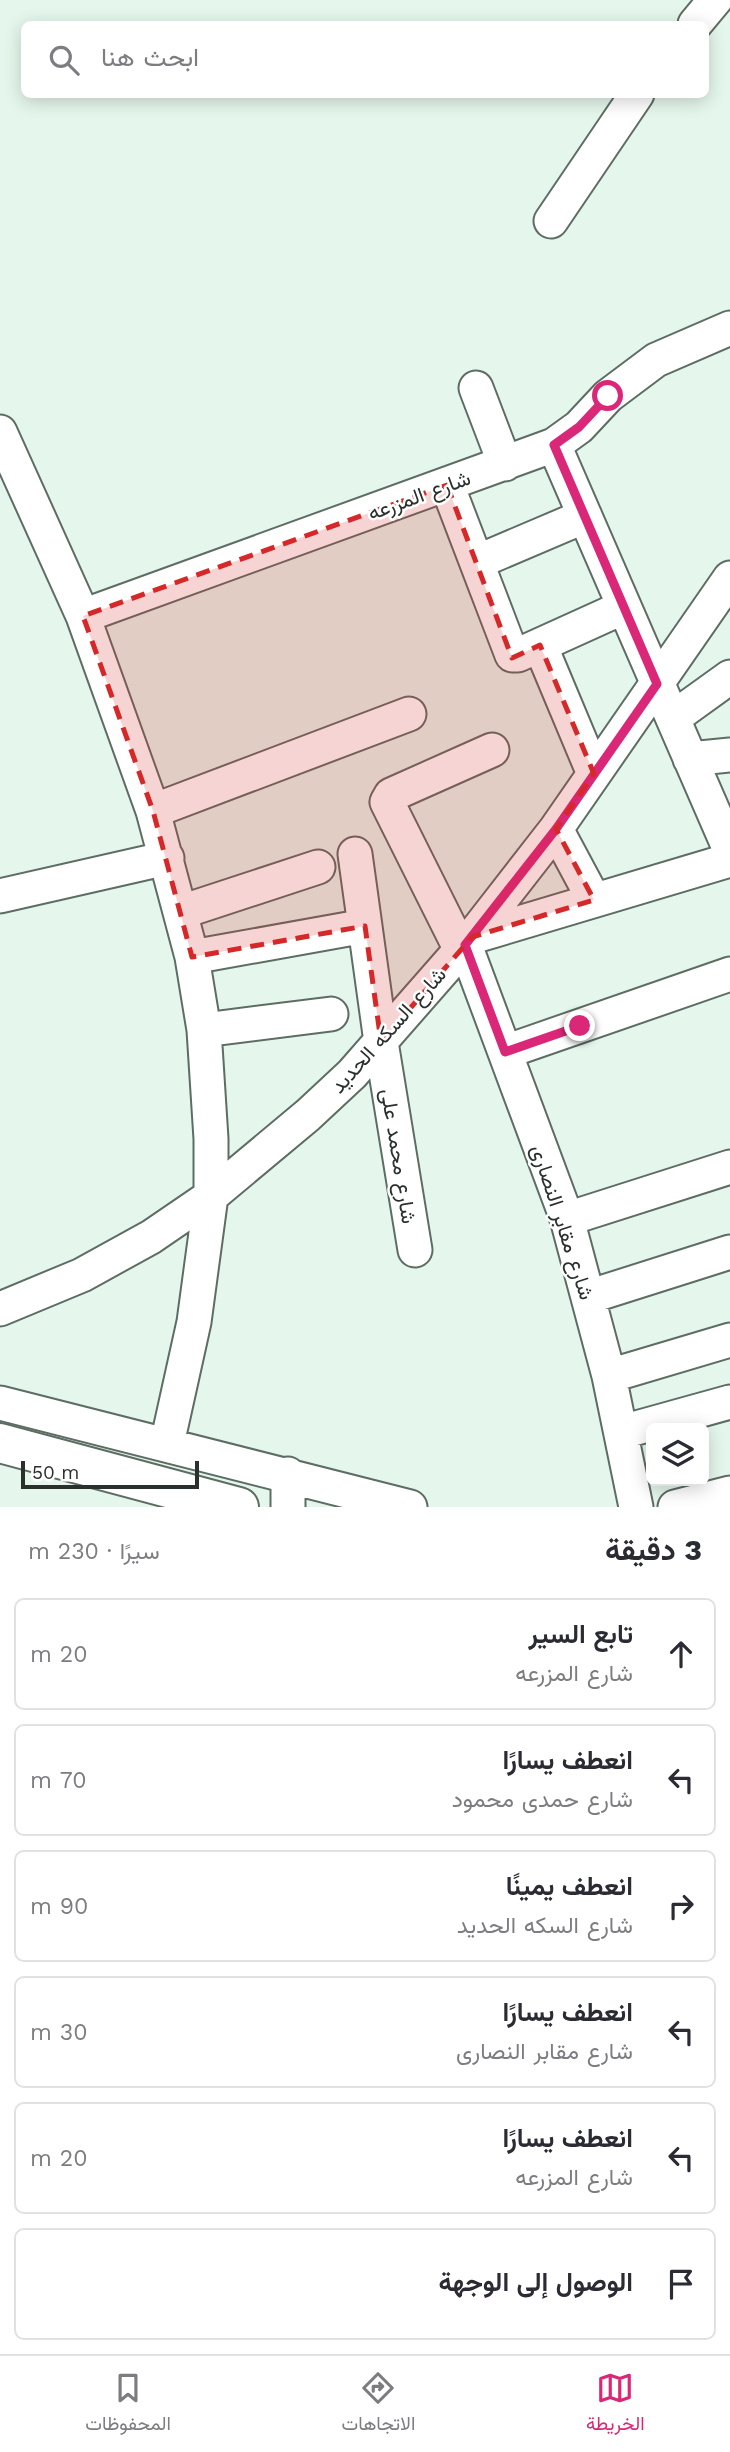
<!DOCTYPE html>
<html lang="ar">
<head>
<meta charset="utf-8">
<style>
	body { margin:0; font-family:"Work Sans",Vazirmatn,sans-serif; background:#f2f2f3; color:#2b2b33; direction:rtl }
	.controls { position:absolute; right:21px; bottom:21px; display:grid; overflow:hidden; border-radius:10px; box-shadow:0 4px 18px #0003 }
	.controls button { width:63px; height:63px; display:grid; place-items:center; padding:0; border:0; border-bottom:2px solid #e1e1e2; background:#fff; color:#2b2b33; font:35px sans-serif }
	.scale { position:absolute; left:21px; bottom:18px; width:178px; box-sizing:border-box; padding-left:7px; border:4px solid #2a312d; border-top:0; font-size:19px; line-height:24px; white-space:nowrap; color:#2a312d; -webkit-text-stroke:5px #fff; paint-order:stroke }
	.stop { position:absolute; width:21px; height:21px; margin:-16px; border:5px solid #db2777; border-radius:50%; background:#fff }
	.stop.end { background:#db2777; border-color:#fff; box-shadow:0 2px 7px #0008 }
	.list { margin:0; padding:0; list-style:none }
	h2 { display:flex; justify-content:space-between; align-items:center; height:91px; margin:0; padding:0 28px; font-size:30px }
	h2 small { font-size:23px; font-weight:400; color:#7c7c81 }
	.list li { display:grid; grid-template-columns:46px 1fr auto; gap:21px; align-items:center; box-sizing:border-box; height:112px; margin:0 14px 14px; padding:0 14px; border:2px solid #e1e1e2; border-radius:10px }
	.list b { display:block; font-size:26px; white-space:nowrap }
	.list p { margin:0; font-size:23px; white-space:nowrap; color:#7c7c81 }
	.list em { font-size:23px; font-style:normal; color:#7c7c81 }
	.icon { flex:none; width:38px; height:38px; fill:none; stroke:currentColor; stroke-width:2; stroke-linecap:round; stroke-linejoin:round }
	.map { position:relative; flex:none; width:730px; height:1507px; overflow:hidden; direction:ltr }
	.search { position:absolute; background:#fff; box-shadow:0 4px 18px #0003; left:21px; right:21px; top:21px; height:77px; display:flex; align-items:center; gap:18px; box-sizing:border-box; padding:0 24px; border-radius:10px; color:#7c7c81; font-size:26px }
	.sheet { height:847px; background:#fff }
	nav { display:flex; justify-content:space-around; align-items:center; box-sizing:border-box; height:98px; border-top:2px solid #e1e1e2; background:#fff; font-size:19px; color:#7c7c81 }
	nav a { display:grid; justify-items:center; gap:4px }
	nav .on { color:#db2777 }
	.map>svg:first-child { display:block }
</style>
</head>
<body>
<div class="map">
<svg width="730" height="1507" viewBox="0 0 730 1507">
	<rect width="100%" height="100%" fill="#e5f7ec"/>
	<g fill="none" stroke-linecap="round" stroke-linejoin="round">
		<g stroke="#5d6d64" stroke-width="37">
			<path id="minor" d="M 695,24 L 715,0
				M 551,221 L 637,94
				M 476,388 L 505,464
				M 0,432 L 83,616 L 153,811 L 192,957 L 204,1030 L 211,1139 L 211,1196 L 194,1322 L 167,1444
				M 554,445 L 730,850
				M 447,485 L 512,655 L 518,655 L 624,607
				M 477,562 L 585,516
				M 83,616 L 554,445 L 579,427 L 608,396 L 656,360 L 730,328
				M 540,645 L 594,774
				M 673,718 L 730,677
				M 690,759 L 730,755
				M 153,811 L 409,714
				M 556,829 L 594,900
				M 355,854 L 381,1042 L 415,1250
				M 0,896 L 167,858
				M 181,912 L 318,867
				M 472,937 L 730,860
				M 465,945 L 567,1219 L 609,1376 L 636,1507
				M 461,950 L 387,802 L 391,795 L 492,750
				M 192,957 L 365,926
				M 204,1030 L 331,1014
				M 505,1052 L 730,974
				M 567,1219 L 730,1167
				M 588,1297 L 730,1252
				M 0,1309 L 82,1275 L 151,1237 L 211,1196 L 308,1115 L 352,1074 L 472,937 L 556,829 L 730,578
				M 609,1376 L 730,1340
				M 0,1403 L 410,1507
				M 622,1432 L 730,1402
				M 288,1474 L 288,1507
				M 675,1507 L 730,1493"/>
		</g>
		<g stroke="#5d6d64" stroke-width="42">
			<path id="major" d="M 0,1443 L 239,1507"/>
		</g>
		<use href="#minor" stroke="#fff" stroke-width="33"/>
		<use href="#major" stroke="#fff" stroke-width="38"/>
	</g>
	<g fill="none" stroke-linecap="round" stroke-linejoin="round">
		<path stroke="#db2777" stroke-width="9" d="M 580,1026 L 505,1052 L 465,945 L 556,829 L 657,684 L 554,445 L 579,427 L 608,396"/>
	</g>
	<path fill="#d62828" fill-opacity="0.2" stroke="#d62828" stroke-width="5" stroke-dasharray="14 9" stroke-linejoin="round" d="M 447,485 L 512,658 L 540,645 L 594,774 L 556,829 L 594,900 L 472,937 L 381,1042 L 365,926 L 192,957 L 153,811 L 83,616 Z"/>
	<g text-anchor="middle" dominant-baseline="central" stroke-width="5" stroke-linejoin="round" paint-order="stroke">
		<g font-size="21" fill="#2a312d" stroke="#fff">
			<text transform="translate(419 495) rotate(-20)">شارع المزرعه</text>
			<text transform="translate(388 1030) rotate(-48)">شارع السكه الحديد</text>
			<text transform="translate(399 1156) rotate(81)">شارع محمد على</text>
			<text transform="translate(563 1222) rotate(72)">شارع مقابر النصارى</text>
		</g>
	</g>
</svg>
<div class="controls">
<button><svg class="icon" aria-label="layers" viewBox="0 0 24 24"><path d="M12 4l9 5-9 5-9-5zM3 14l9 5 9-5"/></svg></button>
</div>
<div class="scale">50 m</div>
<div class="stop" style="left:608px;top:396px"></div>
<div class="stop end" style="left:580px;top:1026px"></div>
<div class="search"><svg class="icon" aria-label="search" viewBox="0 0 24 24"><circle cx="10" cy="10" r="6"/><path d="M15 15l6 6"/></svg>ابحث هنا</div>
</div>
<section class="sheet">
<h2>3 دقيقة<small>سيرًا · 230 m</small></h2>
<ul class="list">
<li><svg class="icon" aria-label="ahead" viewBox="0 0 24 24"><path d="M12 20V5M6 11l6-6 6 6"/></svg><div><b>تابع السير</b><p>شارع المزرعه</p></div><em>20 m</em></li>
<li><svg class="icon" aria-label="left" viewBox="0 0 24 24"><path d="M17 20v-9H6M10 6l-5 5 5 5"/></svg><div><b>انعطف يسارًا</b><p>شارع حمدى محمود</p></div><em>70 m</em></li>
<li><svg class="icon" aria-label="right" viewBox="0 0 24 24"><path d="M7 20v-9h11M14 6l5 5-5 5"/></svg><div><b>انعطف يمينًا</b><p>شارع السكه الحديد</p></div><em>90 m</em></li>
<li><svg class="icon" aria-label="left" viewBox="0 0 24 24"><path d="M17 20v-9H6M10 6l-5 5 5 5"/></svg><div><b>انعطف يسارًا</b><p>شارع مقابر النصارى</p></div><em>30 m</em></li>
<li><svg class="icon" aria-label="left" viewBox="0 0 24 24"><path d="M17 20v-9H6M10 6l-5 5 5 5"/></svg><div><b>انعطف يسارًا</b><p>شارع المزرعه</p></div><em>20 m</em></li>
<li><svg class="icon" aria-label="arrive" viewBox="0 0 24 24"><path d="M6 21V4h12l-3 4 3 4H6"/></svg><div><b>الوصول إلى الوجهة</b></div></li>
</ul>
</section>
<nav>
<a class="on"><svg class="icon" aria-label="map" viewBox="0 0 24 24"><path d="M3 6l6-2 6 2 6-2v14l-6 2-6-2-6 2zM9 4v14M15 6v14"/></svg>الخريطة</a>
<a><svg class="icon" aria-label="directions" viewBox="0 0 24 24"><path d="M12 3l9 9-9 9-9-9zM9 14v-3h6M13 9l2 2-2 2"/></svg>الاتجاهات</a>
<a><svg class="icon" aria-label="saved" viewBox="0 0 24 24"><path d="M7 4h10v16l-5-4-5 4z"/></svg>المحفوظات</a>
</nav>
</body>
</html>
